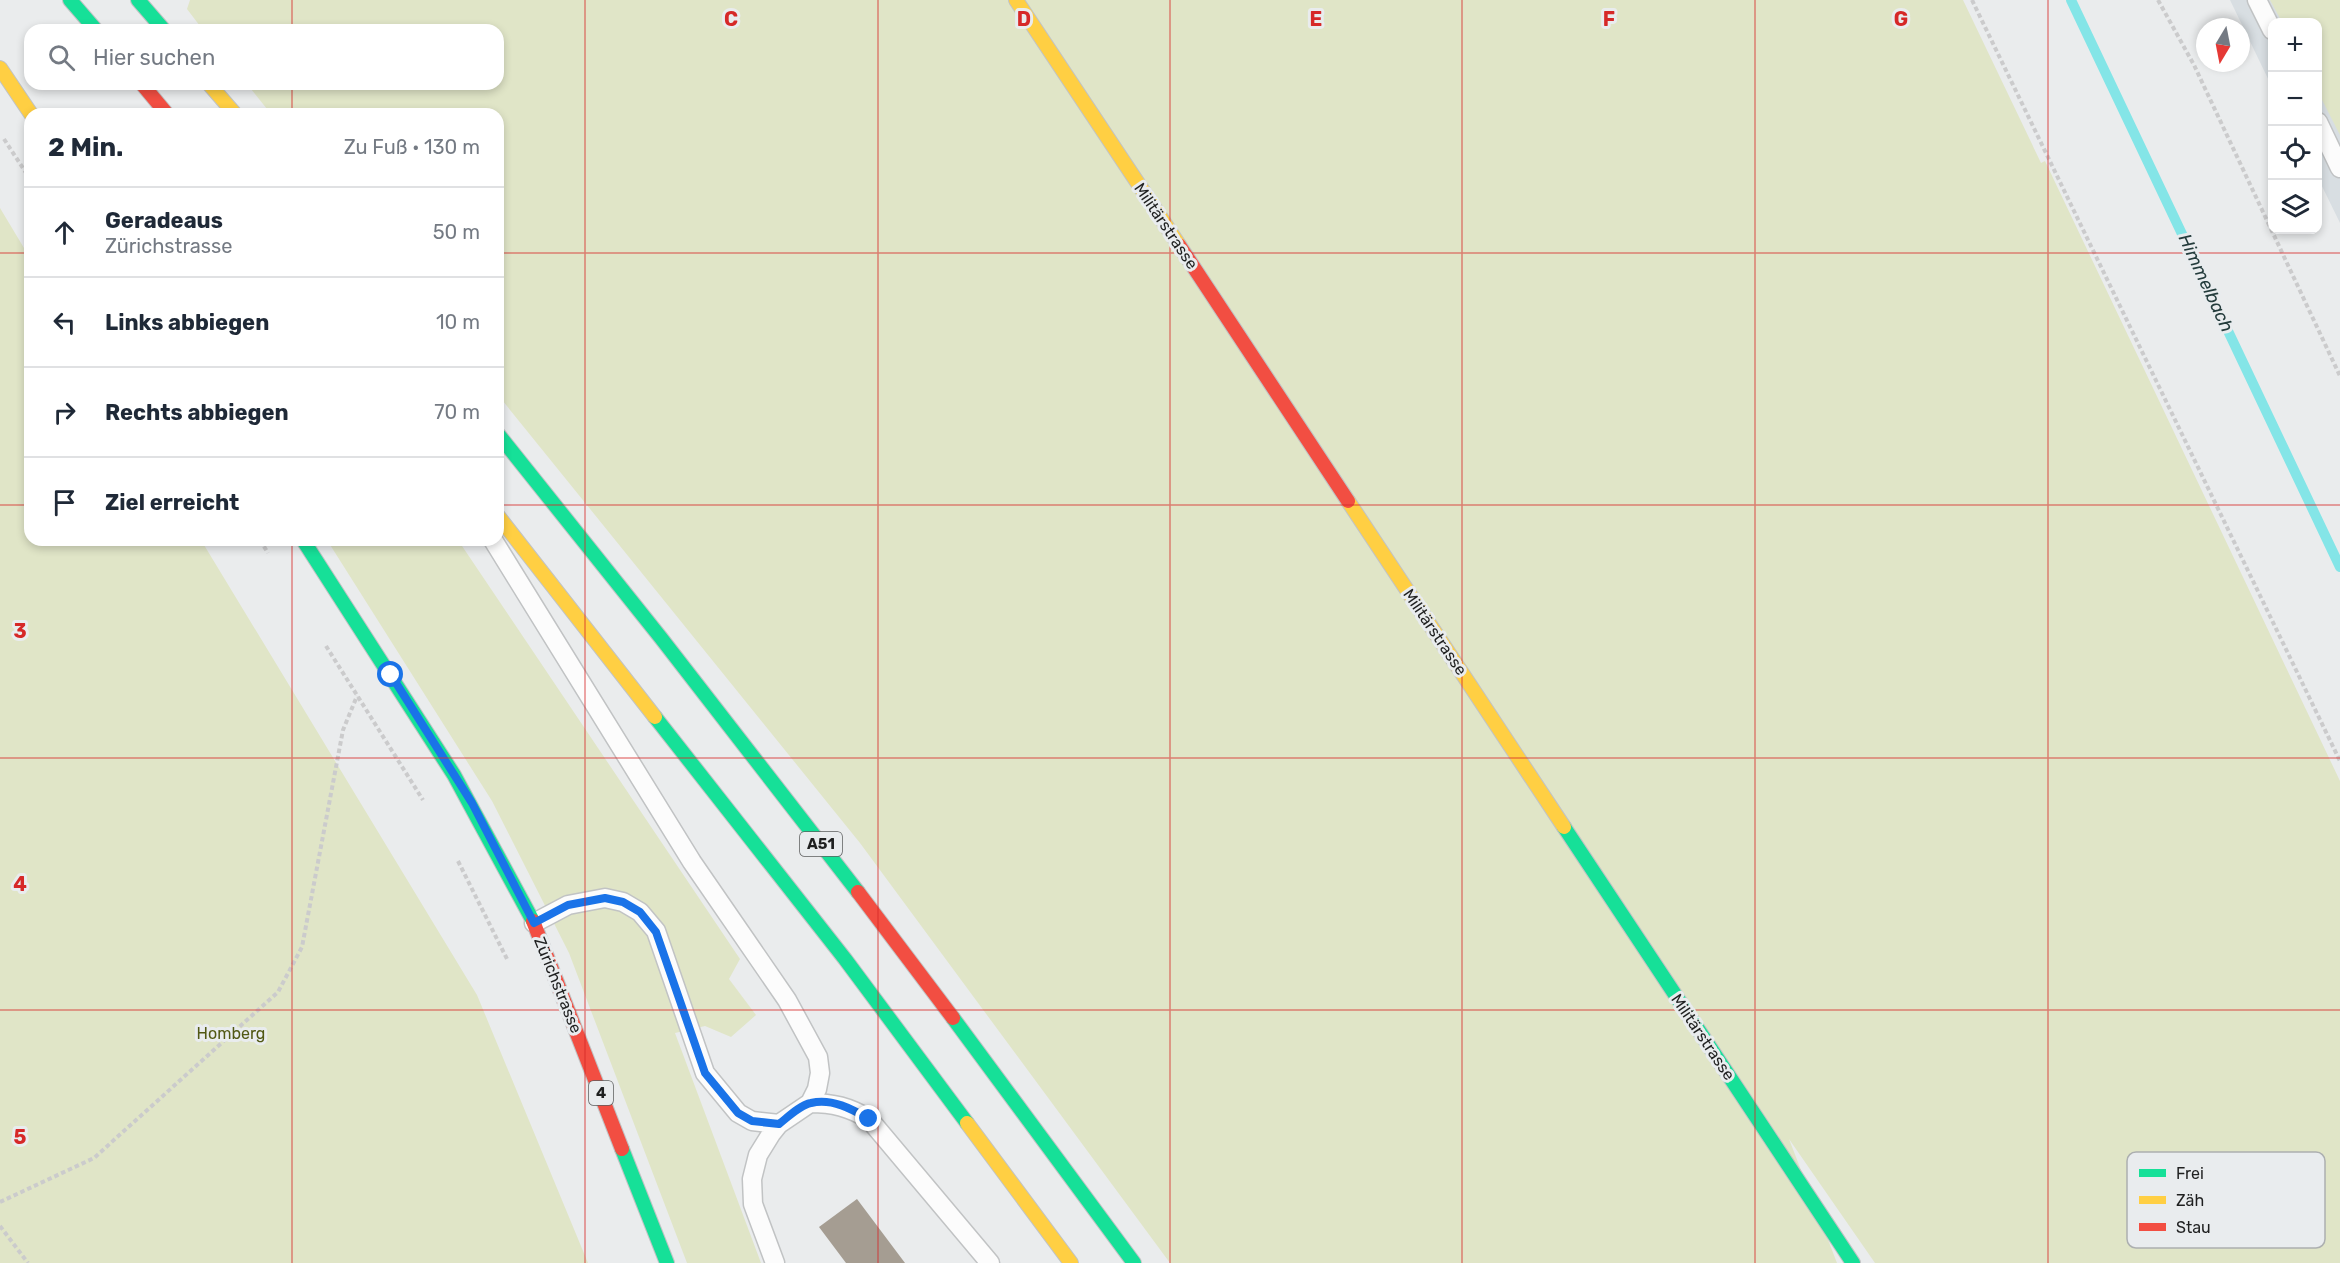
<!DOCTYPE html>
<html lang="de">
<head>
<meta charset="utf-8">
<style>
	body { margin:0; font-family:Rubik,sans-serif; background:#f2f2f3; color:#1f2937 }
	.controls { position:absolute; right:18px; top:18px; display:grid; overflow:hidden; border-radius:12px; box-shadow:0 3px 9px #0003 }
	.controls button { width:54px; height:54px; display:grid; place-items:center; padding:0; border:0; border-bottom:2px solid #e0e1e3; background:#fff; color:#1f2937; font:30px sans-serif }
	.compass { position:absolute; left:2196px; top:18px; width:54px; height:54px; border-radius:50%; background:#fff; box-shadow:0 3px 9px #0003; rotate:190deg }
	.stop { position:absolute; width:18px; height:18px; margin:-14px; border:4px solid #1a73e8; border-radius:50%; background:#fff }
	.stop.end { background:#1a73e8; border-color:#fff; box-shadow:0 2px 6px #0008 }
	.list { margin:0; padding:0; list-style:none }
	h2 { display:flex; justify-content:space-between; align-items:center; height:78px; margin:0; padding:0 24px; font-size:26px }
	h2 small { font-size:20px; font-weight:400; color:#747a83 }
	.list li { display:grid; grid-template-columns:39px 1fr auto; gap:18px; align-items:center; box-sizing:border-box; height:90px; padding:0 24px; border-top:2px solid #e0e1e3 }
	.list b { display:block; font-size:22px; white-space:nowrap }
	.list p { margin:0; font-size:20px; white-space:nowrap; color:#747a83 }
	.list em { font-size:20px; font-style:normal; color:#747a83 }
	.icon { flex:none; width:33px; height:33px; fill:none; stroke:currentColor; stroke-width:2; stroke-linecap:round; stroke-linejoin:round }
	.map { position:relative; flex:none; width:2340px; height:1263px; overflow:hidden }
	.search { position:absolute; background:#fff; box-shadow:0 3px 9px #0003; left:24px; top:24px; width:480px; height:66px; display:flex; align-items:center; gap:15px; box-sizing:border-box; padding:0 21px; border-radius:18px; color:#747a83; font-size:22px }
	.panel { position:absolute; background:#fff; box-shadow:0 3px 9px #0003; left:24px; top:108px; width:480px; height:438px; border-radius:18px }
	.map>svg:first-child { display:block }
</style>
</head>
<body>
<div class="map">
<svg width="2340" height="1263" viewBox="0 0 2340 1263">
	<rect width="100%" height="100%" fill="#eaeced"/>
	<path fill="#d8dee2" d="M 2230,0 L 2340,0 L 2340,223 L 2318,178 L 2318,22 L 2272,22 L 2272,87 Z"/>
	<path fill="#e0e5c7" d="M 190,0 L 1963,0 L 2041,163 L 2045,161 L 2340,781 L 2340,1263 L 1875,1263 L 1789,1139 L 1837,1263 L 1170,1263 L 860,843 L 498,395 L 498,114 L 271,114 L 247,84 L 498,84 L 498,30 L 203,30 L 187,9 Z
		M 2270,0 L 2340,0 L 2340,135 L 2318,92 L 2318,22 L 2282,22 Z
		M 0,208 L 30,258 L 30,540 L 201,540 L 477,995 L 588,1263 L 0,1263 Z
		M 327,540 L 458,540 L 740,959 L 729,979 L 756,1015 L 731,1037 L 705,1026 L 675,1033 L 761,1263 L 687,1263 L 569,953 L 492,801 Z"/>
	<g fill="none" stroke-linecap="round" stroke-linejoin="round">
		<path stroke="#84e5e7" stroke-width="10" d="M 2071,0 L 2340,567"/>
	</g>
	<path fill="#a59d92" d="M 857,1199 L 905,1263 L 846,1263 L 819,1227 Z"/>
	<g fill="none" stroke-linecap="round" stroke-linejoin="round">
		<g stroke="#c1c3c4" stroke-width="21">
			<path id="lane" d="M 2257,0 L 2272,30
				M 2318,122 L 2340,168
				M 493,540 L 692,862 L 787,1000 L 818,1057 L 820,1073 L 817,1089 L 810,1103 L 779,1124 L 771,1134 L 758,1155 L 752,1179 L 753,1204 L 775,1263
				M 534,923 L 568,905 L 605,898 L 623,902 L 640,912 L 656,931 L 705,1073 L 738,1113 L 752,1121 L 779,1124
				M 810,1103 C 833,1103 849,1107 869,1119 L 990,1263"/>
		</g>
		<g stroke="#c1c3c4" stroke-width="16">
			<path id="fast" d="M 70,0 L 96,30
				M 138,0 L 164,30
				M 498,434 L 661,638 L 858,892
				M 303,540 L 454,775 L 533,921
				M 655,717 L 845,959 L 967,1123
				M 1564,827 L 1853,1263
				M 953,1018 L 1134,1263
				M 622,1149 L 667,1263"/>
		</g>
		<g stroke="#c1c3c4" stroke-width="16">
			<path id="slow" d="M 1016,0 L 1179,245
				M 0,68 L 31,114
				M 209,84 L 235,114
				M 1348,501 L 1564,827
				M 498,516 L 655,717
				M 967,1123 L 1071,1263"/>
		</g>
		<g stroke="#c1c3c4" stroke-width="16">
			<path id="jam" d="M 142,84 L 167,114
				M 1179,245 L 1348,501
				M 858,892 L 953,1018
				M 533,921 L 622,1149"/>
		</g>
		<path stroke="#cbcbcc" stroke-width="4" stroke-dasharray="4.5 3" stroke-linecap="butt" d="M 1972,0 L 2340,761
			M 2158,0 L 2194,65 L 2340,376
			M 4,139 L 30,179
			M 260,540 L 268,553
			M 326,646 L 423,800
			M 458,861 L 507,959
			M 0,1202 L 94,1158 L 278,992 L 302,947 L 343,730 L 357,696
			M 0,1226 L 28,1263"/>
		<use href="#lane" stroke="#fcfcfc" stroke-width="18"/>
		<use href="#fast" stroke="#16e098" stroke-width="14"/>
		<use href="#slow" stroke="#ffcf43" stroke-width="14"/>
		<use href="#jam" stroke="#f24e42" stroke-width="14"/>
	</g>
	<g fill="none" stroke-linecap="round" stroke-linejoin="round">
		<path stroke="#1a73e8" stroke-width="8" d="M 391,675 L 472,803 L 534,923 L 568,905 L 605,898 L 623,902 L 640,912 L 656,932 L 705,1073 L 738,1113 L 752,1121 L 779,1124 C 788,1117 800,1105 811,1103 C 832,1098 852,1109 869,1119"/>
	</g>
	<path fill="none" stroke="#d62828" stroke-width="1.5" stroke-opacity="0.55" d="M 292,0 L 292,30M 585,0 L 585,1263M 878,0 L 878,1263M 1170,0 L 1170,1263M 1462,0 L 1462,1263M 1755,0 L 1755,1263M 2048,0 L 2048,1263M 292,84 L 292,114M 0,253 L 30,253M 498,253 L 2340,253M 0,505 L 30,505M 498,505 L 2340,505M 292,540 L 292,1263M 0,758 L 2340,758M 0,1010 L 2340,1010"/>
	<g text-anchor="middle" dominant-baseline="central" stroke-width="6" stroke-linejoin="round" paint-order="stroke">
		<g fill="#e9ecee" stroke="#5c5d5e" stroke-width="1.5">
			<rect x="800" y="832" width="42" height="24" rx="4.5"/>
			<rect x="589" y="1081" width="24" height="24" rx="4.5"/>
		</g>
		<g font-size="15" font-weight="bold" fill="#1f2020">
			<text x="821" y="844">A51</text>
			<text x="601" y="1093">4</text>
		</g>
		<g font-size="16" fill="#1f2020" stroke="#e9ecee">
			<text transform="translate(1166 226) rotate(56)">Militärstrasse</text>
			<text transform="translate(1435 632) rotate(56)">Militärstrasse</text>
			<text transform="translate(558 985) rotate(68)">Zürichstrasse</text>
			<text transform="translate(1703 1037) rotate(56)">Militärstrasse</text>
		</g>
		<g font-size="16" fill="#515814" stroke="#e9ecee">
			<text x="231" y="1033">Homberg</text>
		</g>
		<g font-size="18" font-style="italic" fill="#243c3c" stroke="#e9ecee">
			<text transform="translate(2206 283) rotate(65)">Himmelbach</text>
		</g>
	</g>
	<rect x="2127" y="1152" width="198" height="96" rx="9" fill="#e9ecee" stroke="#acafb0" stroke-width="1.5"/>
	<rect x="2139" y="1169" width="27" height="8" fill="#16e098"/>
	<rect x="2139" y="1196" width="27" height="8" fill="#ffcf43"/>
	<rect x="2139" y="1223" width="27" height="8" fill="#f24e42"/>
	<g font-size="16" fill="#1f2020">
		<text x="2176" y="1179">Frei</text>
		<text x="2176" y="1206">Zäh</text>
		<text x="2176" y="1233">Stau</text>
	</g>
	<g font-size="20" text-anchor="middle" font-weight="bold" fill="#d62828" stroke="#e9ecee" stroke-width="6" stroke-linejoin="round" paint-order="stroke">
		<text x="731" y="26">C</text>
		<text x="1024" y="26">D</text>
		<text x="1316" y="26">E</text>
		<text x="1609" y="26">F</text>
		<text x="1901" y="26">G</text>
		<text x="20" y="638">3</text>
		<text x="20" y="891">4</text>
		<text x="20" y="1144">5</text>
	</g>
</svg>
<div class="controls">
<button>+</button>
<button>−</button>
<button><svg class="icon" aria-label="locate" viewBox="0 0 24 24"><circle cx="12" cy="12" r="6"/><path d="M12 2v4M12 18v4M2 12h4M18 12h4"/></svg></button>
<button><svg class="icon" aria-label="layers" viewBox="0 0 24 24"><path d="M12 4l9 5-9 5-9-5zM3 14l9 5 9-5"/></svg></button>
</div>
<svg class="compass" viewBox="-18 -18 36 36"><path d="M0-13l5 13h-10z" fill="#e53935"/><path d="M0 13l5-13h-10z" fill="#747a83"/></svg>
<div class="stop" style="left:391px;top:675px"></div>
<div class="stop end" style="left:869px;top:1119px"></div>
<div class="search"><svg class="icon" aria-label="search" viewBox="0 0 24 24"><circle cx="10" cy="10" r="6"/><path d="M15 15l6 6"/></svg>Hier suchen</div>
<section class="panel">
<h2>2 Min.<small>Zu Fuß · 130 m</small></h2>
<ul class="list">
<li><svg class="icon" aria-label="ahead" viewBox="0 0 24 24"><path d="M12 20V5M6 11l6-6 6 6"/></svg><div><b>Geradeaus</b><p>Zürichstrasse</p></div><em>50 m</em></li>
<li><svg class="icon" aria-label="left" viewBox="0 0 24 24"><path d="M17 20v-9H6M10 6l-5 5 5 5"/></svg><div><b>Links abbiegen</b></div><em>10 m</em></li>
<li><svg class="icon" aria-label="right" viewBox="0 0 24 24"><path d="M7 20v-9h11M14 6l5 5-5 5"/></svg><div><b>Rechts abbiegen</b></div><em>70 m</em></li>
<li><svg class="icon" aria-label="arrive" viewBox="0 0 24 24"><path d="M6 21V4h12l-3 4 3 4H6"/></svg><div><b>Ziel erreicht</b></div></li>
</ul>
</section>
</div>
</body>
</html>
